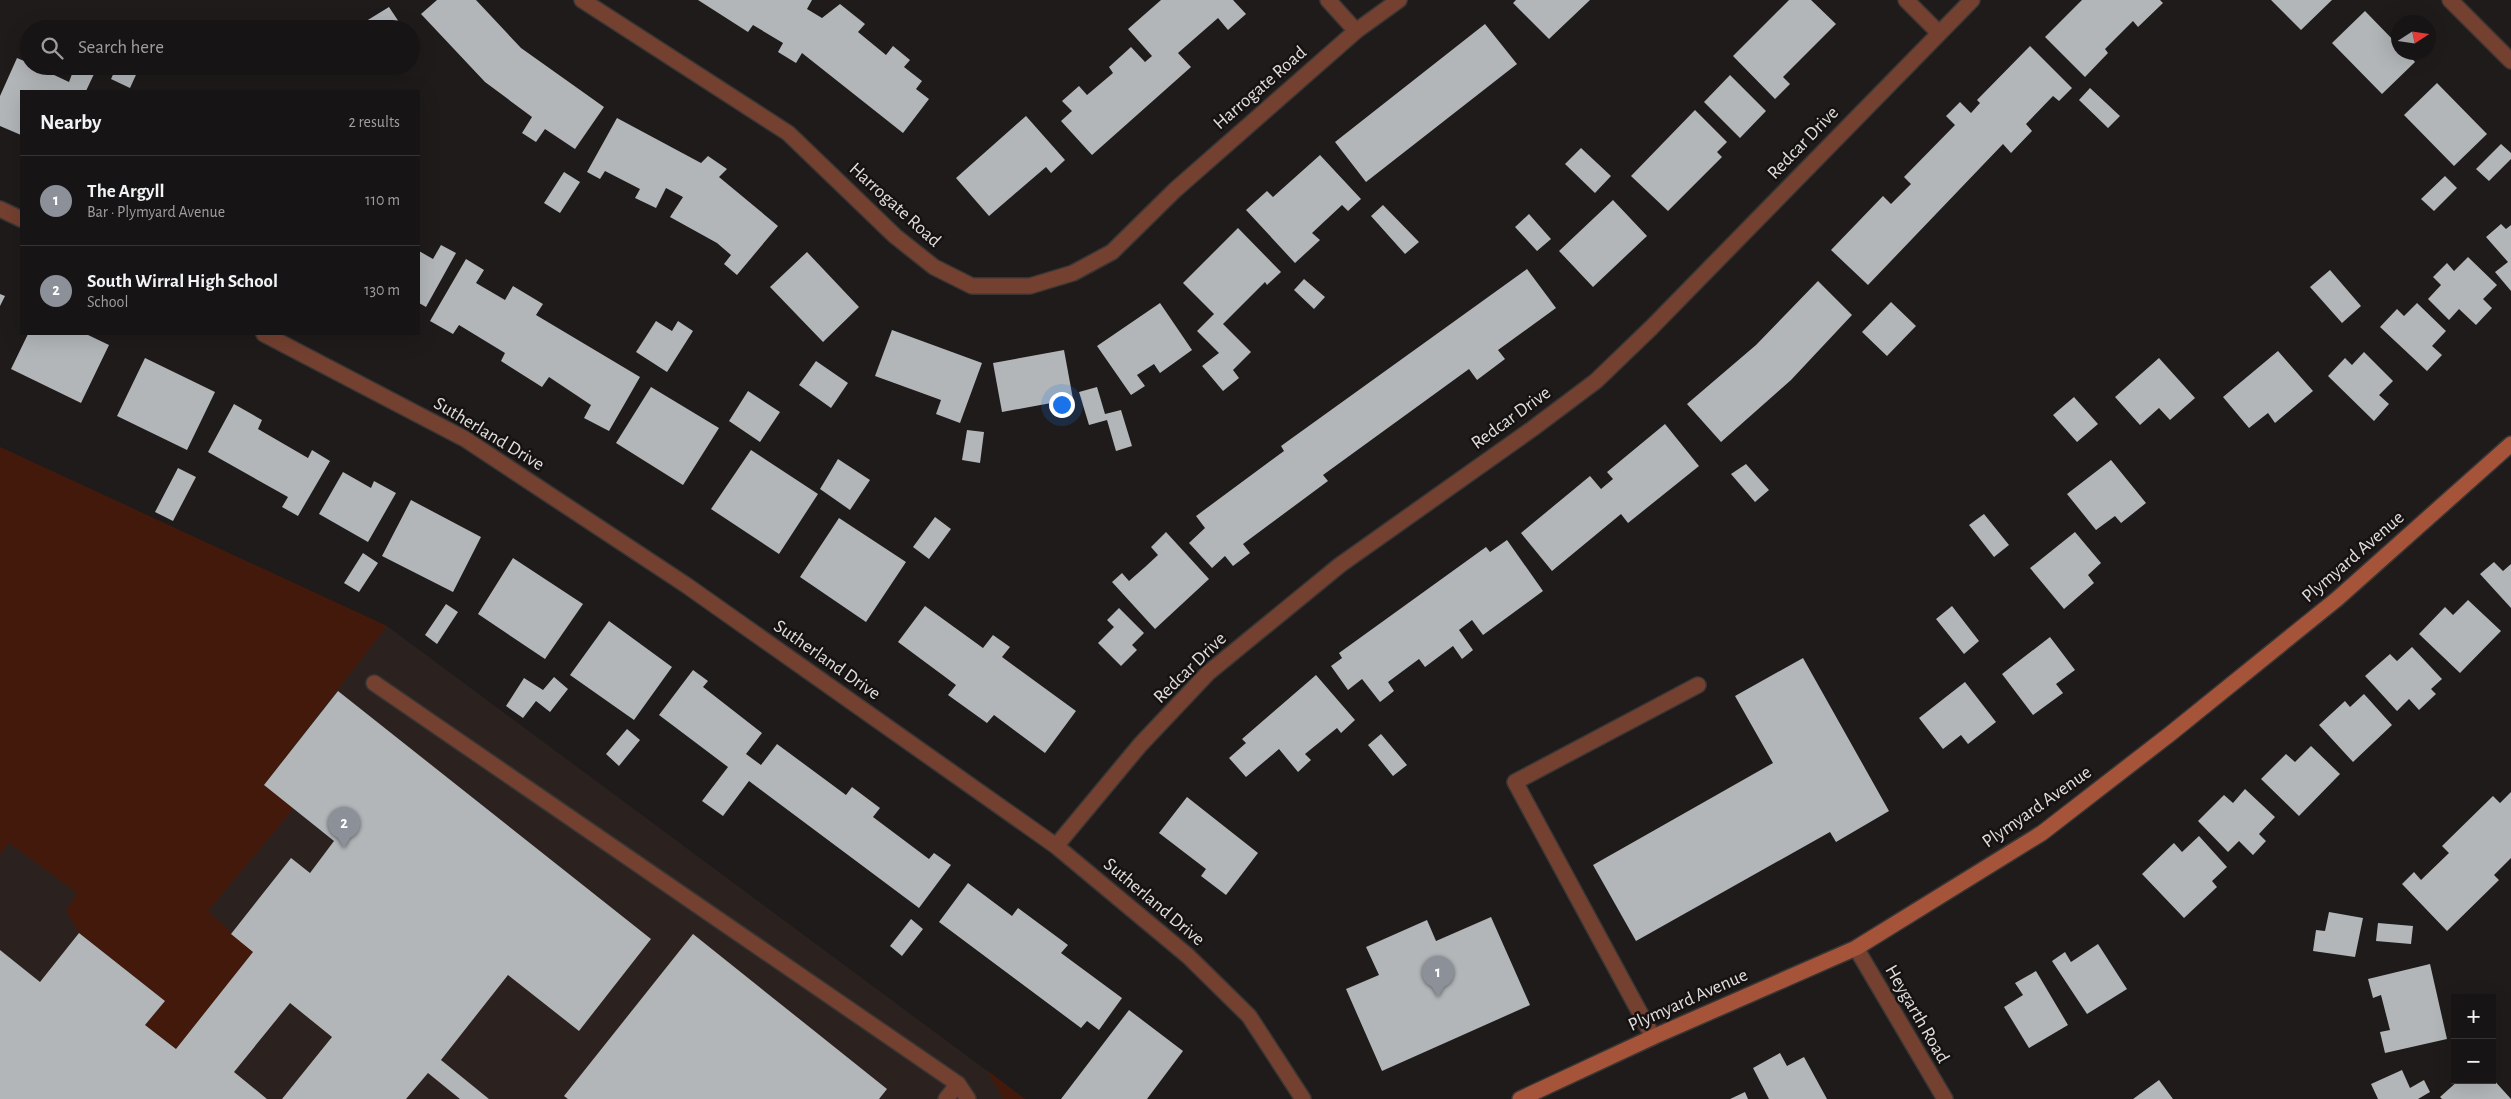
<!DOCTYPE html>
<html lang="en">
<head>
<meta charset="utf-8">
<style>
	body { margin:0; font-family:"Alegreya Sans",sans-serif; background:#232122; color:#f1f3f6 }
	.controls { position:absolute; right:15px; bottom:15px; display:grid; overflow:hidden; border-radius:0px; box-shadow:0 5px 20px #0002 }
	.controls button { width:45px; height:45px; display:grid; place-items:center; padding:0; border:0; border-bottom:1px solid #353334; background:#161414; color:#f1f3f6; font:25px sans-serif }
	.compass { position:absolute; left:2391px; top:15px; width:45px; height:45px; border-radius:50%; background:#161414; box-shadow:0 5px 20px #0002; rotate:78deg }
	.you { position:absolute; left:1061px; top:404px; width:18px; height:18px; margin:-12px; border:4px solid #fff; border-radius:50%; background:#1a73e8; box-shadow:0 0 0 8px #1a73e833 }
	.badge { display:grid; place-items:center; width:32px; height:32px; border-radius:50%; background:#8c9099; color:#fff; font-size:16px; font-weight:700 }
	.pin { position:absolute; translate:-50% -41px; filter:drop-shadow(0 1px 2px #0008) }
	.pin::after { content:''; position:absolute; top:26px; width:18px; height:15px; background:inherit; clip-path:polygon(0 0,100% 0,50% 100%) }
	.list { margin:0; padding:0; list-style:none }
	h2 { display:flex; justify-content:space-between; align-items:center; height:65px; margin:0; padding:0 20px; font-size:21px }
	h2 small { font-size:16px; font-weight:400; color:#9e9ea0 }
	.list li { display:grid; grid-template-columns:32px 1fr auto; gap:15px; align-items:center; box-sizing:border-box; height:90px; padding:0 20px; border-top:1px solid #353334 }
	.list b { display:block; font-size:19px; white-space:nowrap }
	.list p { margin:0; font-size:16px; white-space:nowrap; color:#9e9ea0 }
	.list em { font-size:16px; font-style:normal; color:#9e9ea0 }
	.icon { flex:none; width:28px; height:28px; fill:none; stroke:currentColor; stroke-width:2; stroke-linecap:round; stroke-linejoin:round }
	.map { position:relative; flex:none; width:2511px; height:1099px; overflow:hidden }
	.search { position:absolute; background:#161414; box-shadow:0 5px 20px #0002; left:20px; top:20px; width:400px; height:55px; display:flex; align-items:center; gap:12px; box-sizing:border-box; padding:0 18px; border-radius:28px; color:#9e9ea0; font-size:19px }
	.panel { position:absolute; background:#161414; box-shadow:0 5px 20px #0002; left:20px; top:90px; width:400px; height:245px; border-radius:0px }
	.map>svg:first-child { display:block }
</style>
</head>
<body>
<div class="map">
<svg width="2511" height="1099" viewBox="0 0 2511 1099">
	<rect width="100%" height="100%" fill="#1e1b1a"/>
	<path fill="#2b221f" d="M 0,447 L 387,626 L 1025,1099 L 0,1099 Z"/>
	<path fill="#43190b" d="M 0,447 L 387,626 L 264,785 L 294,808 L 208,911 L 253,952 L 176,1049 L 145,1025 L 164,1000 L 79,933 L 66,911 L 77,893 L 9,843 L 0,854 Z
		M 987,1070 L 1025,1099 L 1003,1099 Z"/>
	<path fill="#b2b6b8" d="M 437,0 L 476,0 L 521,48 L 604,107 L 575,149 L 545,129 L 536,142 L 522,133 L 532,117 L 485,82 L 421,14 Z
		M 698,0 L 812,0 L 807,9 L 822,18 L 840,4 L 865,24 L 858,32 L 886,55 L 893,46 L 910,60 L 904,67 L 922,81 L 916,89 L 929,99 L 903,133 L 802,53 L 796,63 L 778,52 L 783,43 L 753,25 L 748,32 Z
		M 1161,0 L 1233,0 L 1246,14 L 1228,30 L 1218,18 L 1178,53 L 1191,67 L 1092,155 L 1061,121 L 1072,111 L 1062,101 L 1079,86 L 1087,95 L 1113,73 L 1109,67 L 1131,47 L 1145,62 L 1152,56 L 1128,29 Z
		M 1516,0 L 1590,0 L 1549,39 L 1513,3 Z
		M 1789,0 L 1811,0 L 1836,24 L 1783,77 L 1790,84 L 1775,99 L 1733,56 Z
		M 2082,0 L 2160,0 L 2163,3 L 2138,27 L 2133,21 L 2105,49 L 2108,53 L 2085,77 L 2045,37 Z
		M 2271,0 L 2332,0 L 2301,30 Z
		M 389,7 L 399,22 L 388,29 L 360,29 L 358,26 Z
		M 2365,11 L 2398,45 L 2398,52 L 2406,52 L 2415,62 L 2382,94 L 2332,43 Z
		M 276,22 L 286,29 L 272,29 Z
		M 1485,24 L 1517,64 L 1366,182 L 1335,142 Z
		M 2030,46 L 2072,88 L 2059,101 L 2053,96 L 2026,124 L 2032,131 L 2011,153 L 2003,144 L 1868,285 L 1831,250 L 1883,196 L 1891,204 L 1911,184 L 1904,177 L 1955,125 L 1946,116 L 1960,102 L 1971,113 L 1980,103 L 1977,100 Z
		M 17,58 L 29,63 L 29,66 L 35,66 L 69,82 L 75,66 L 94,74 L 86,91 L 21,91 L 21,135 L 0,126 L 0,96 Z
		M 117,66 L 140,66 L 130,88 L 111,79 Z
		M 1730,75 L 1766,111 L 1740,138 L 1704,102 Z
		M 2437,83 L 2487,134 L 2454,166 L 2404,115 Z
		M 2090,88 L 2120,116 L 2108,128 L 2079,100 Z
		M 1695,110 L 1727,142 L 1717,152 L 1722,157 L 1668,211 L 1631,176 Z
		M 1026,116 L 1065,160 L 1051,173 L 1046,167 L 989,216 L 956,178 Z
		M 617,118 L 701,163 L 708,156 L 727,169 L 719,177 L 778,226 L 737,275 L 724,264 L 731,255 L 717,243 L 670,217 L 683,197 L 666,188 L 656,208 L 635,198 L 640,189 L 605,171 L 600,179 L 587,172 Z
		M 2501,144 L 2511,153 L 2511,159 L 2489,181 L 2476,169 Z
		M 1581,148 L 1611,176 L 1595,193 L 1565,164 Z
		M 1320,155 L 1361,199 L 1348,211 L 1342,205 L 1312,233 L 1320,240 L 1295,263 L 1246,210 L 1267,191 L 1273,197 Z
		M 564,172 L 580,182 L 560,213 L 544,203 Z
		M 2445,176 L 2457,188 L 2434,211 L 2421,199 Z
		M 1613,200 L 1647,236 L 1593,287 L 1559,251 Z
		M 1383,205 L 1419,242 L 1405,254 L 1371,216 Z
		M 1529,214 L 1551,239 L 1537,251 L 1515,227 Z
		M 2501,224 L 2506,229 L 2511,225 L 2511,291 L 2495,272 L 2508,262 L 2486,237 Z
		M 1238,228 L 1281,272 L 1267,285 L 1265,282 L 1223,324 L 1251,352 L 1233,370 L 1239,378 L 1223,391 L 1202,366 L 1219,353 L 1197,331 L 1214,314 L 1183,283 Z
		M 441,245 L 456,253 L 426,307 L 419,303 L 419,251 L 433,259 Z
		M 807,252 L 859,307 L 823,342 L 770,287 Z
		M 2468,257 L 2497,285 L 2483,299 L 2492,308 L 2476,325 L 2459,309 L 2449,320 L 2428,299 L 2441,285 L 2433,277 L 2447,263 L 2454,271 Z
		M 466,259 L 484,270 L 476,283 L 505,300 L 513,286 L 543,304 L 536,315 L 640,377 L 609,431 L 584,418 L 591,405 L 549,377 L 542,387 L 501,361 L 505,353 L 459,325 L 453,334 L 430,321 Z
		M 1527,269 L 1556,308 L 1498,350 L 1505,359 L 1477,380 L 1469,369 L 1323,475 L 1328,481 L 1243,544 L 1250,553 L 1233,566 L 1225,556 L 1212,568 L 1189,543 L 1205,528 L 1196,516 L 1284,451 L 1281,446 Z
		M 2330,270 L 2361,306 L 2342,323 L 2310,287 Z
		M 1304,279 L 1325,297 L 1314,309 L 1294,290 Z
		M 1818,281 L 1852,315 L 1791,380 L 1721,442 L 1687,404 L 1756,345 Z
		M 0,294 L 5,296 L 0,306 Z
		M 1891,302 L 1916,326 L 1887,356 L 1862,332 Z
		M 1160,303 L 1192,350 L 1160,373 L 1154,364 L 1137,375 L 1145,386 L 1131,395 L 1097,346 Z
		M 2417,303 L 2446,331 L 2432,346 L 2442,355 L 2427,371 L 2380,327 L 2397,309 L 2404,316 Z
		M 656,321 L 672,331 L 678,321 L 693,331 L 667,372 L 636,352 Z
		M 892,330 L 982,363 L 960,423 L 936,414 L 941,400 L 875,376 Z
		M 28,334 L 86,334 L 109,345 L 81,403 L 11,369 Z
		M 1064,350 L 1073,399 L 1002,412 L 993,363 Z
		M 2278,351 L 2313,391 L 2275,423 L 2268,413 L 2249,428 L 2223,397 Z
		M 2364,352 L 2393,381 L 2379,395 L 2389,404 L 2374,421 L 2328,376 L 2345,358 L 2352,365 Z
		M 145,358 L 215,392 L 187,450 L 117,416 Z
		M 2159,358 L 2195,398 L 2170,420 L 2159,408 L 2140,425 L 2115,397 Z
		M 816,361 L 848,383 L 831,408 L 799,385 Z
		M 651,387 L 719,428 L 683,485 L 616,443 Z
		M 1097,387 L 1105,414 L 1121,410 L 1132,446 L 1116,451 L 1107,420 L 1089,425 L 1079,392 Z
		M 748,391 L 780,412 L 760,442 L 729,421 Z
		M 2074,397 L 2098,424 L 2077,442 L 2053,415 Z
		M 234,404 L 262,420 L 258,429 L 308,458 L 312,450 L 330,461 L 298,516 L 282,507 L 288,497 L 208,452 Z
		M 1665,424 L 1699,466 L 1628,523 L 1621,514 L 1552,571 L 1521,533 L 1590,476 L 1601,489 L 1613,479 L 1607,472 Z
		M 967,430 L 984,432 L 980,463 L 962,460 Z
		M 751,450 L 818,494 L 779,554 L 711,509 Z
		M 838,459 L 870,480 L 850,510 L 820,489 Z
		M 2111,460 L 2146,503 L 2121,523 L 2115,516 L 2096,530 L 2067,494 Z
		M 1746,464 L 1769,490 L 1755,502 L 1731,474 Z
		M 178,468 L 196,477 L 173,521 L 155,512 Z
		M 343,472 L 371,488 L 374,481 L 396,493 L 368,542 L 319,514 Z
		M 411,500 L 481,537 L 453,592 L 382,556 Z
		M 1984,514 L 2009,545 L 1994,557 L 1969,525 Z
		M 935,517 L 951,529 L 929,559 L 913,547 Z
		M 839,518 L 906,562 L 866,622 L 800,577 Z
		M 1166,532 L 1209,579 L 1155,629 L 1112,582 L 1122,573 L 1129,581 L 1145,567 L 1158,555 L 1151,547 Z
		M 2075,532 L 2101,563 L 2088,575 L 2094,583 L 2064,609 L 2030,568 Z
		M 1507,540 L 1543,591 L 1483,635 L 1472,620 L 1459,630 L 1473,650 L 1462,659 L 1453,646 L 1425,667 L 1419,659 L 1388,682 L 1394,691 L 1380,702 L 1362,679 L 1348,690 L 1331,666 L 1342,658 L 1339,653 L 1486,547 L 1490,552 Z
		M 363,553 L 378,563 L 359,592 L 344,583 Z
		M 513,558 L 583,604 L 545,659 L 478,614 Z
		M 2494,562 L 2503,571 L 2511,564 L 2511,608 L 2480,574 Z
		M 2468,600 L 2501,631 L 2460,673 L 2419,634 L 2445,607 L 2453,615 Z
		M 446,604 L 458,612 L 437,644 L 425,635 Z
		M 925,606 L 983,648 L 993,635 L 1010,647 L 1002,657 L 1076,711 L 1045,753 L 994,715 L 987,723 L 948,695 L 956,685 L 898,642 Z
		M 1952,606 L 1979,641 L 1964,654 L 1936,619 Z
		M 1119,608 L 1144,633 L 1132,645 L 1137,650 L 1121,666 L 1098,643 L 1114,627 L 1107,620 Z
		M 609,621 L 672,667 L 634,720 L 570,675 Z
		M 2050,637 L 2075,670 L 2056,684 L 2063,693 L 2033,715 L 2002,674 Z
		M 2412,647 L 2442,679 L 2431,689 L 2436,694 L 2419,710 L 2409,699 L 2397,711 L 2365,676 L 2390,654 L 2397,661 Z
		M 1803,658 L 1889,811 L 1836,842 L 1830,832 L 1636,941 L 1593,865 L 1773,763 L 1735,696 Z
		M 693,670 L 708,681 L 703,687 L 762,733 L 746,754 L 761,765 L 777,744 L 846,795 L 852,787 L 880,808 L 873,817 L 929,859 L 934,853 L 951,865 L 919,908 L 749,781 L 723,816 L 702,801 L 728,767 L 659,715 Z
		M 1316,675 L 1355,720 L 1341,733 L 1337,728 L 1305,754 L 1311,760 L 1298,772 L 1279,749 L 1246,777 L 1229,758 L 1246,743 L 1242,739 Z
		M 554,677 L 568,689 L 550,712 L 536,701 L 523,718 L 506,706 L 524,678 L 543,690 Z
		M 1965,682 L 1996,722 L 1968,744 L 1961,735 L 1943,749 L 1919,718 Z
		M 338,691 L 651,939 L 579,1031 L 508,975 L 441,1060 L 489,1099 L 460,1099 L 428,1073 L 406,1099 L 282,1099 L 332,1037 L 290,1003 L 234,1072 L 267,1099 L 0,1099 L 0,950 L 40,982 L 79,933 L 165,1001 L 145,1025 L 176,1049 L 253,952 L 231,934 L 291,858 L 310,873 L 334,841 L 264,785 Z
		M 2364,694 L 2392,725 L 2353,762 L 2319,725 L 2345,701 L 2350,707 Z
		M 627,729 L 640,740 L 619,766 L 606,754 Z
		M 1381,734 L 1407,765 L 1393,776 L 1368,745 Z
		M 2311,746 L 2340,774 L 2299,816 L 2261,779 L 2286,754 L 2295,762 Z
		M 2245,789 L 2275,817 L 2259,834 L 2266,841 L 2253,855 L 2239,841 L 2228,852 L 2198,821 L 2224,795 L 2233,803 Z
		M 2511,792 L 2511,858 L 2494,875 L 2499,880 L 2447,931 L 2402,884 L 2414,872 L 2421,880 L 2449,853 L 2442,846 L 2493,796 L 2500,803 Z
		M 1187,797 L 1258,853 L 1226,895 L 1201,876 L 1206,869 L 1159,833 Z
		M 2199,836 L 2227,867 L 2212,881 L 2217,887 L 2184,918 L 2142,874 L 2174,843 L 2182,852 Z
		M 968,883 L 1012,916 L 1018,908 L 1068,945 L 1061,953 L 1122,998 L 1099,1030 L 1087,1021 L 1081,1028 L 939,922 Z
		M 2329,912 L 2363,918 L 2355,957 L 2313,951 L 2316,930 L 2325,931 Z
		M 1491,917 L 1530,1005 L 1382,1071 L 1346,989 L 1379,975 L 1366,947 L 1427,920 L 1436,941 Z
		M 911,919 L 923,929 L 902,956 L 890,946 Z
		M 2378,923 L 2413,926 L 2411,944 L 2376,941 Z
		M 693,934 L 887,1089 L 879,1099 L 568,1099 L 564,1096 Z
		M 2098,944 L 2127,989 L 2087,1014 L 2052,961 L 2065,952 L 2071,962 Z
		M 2430,964 L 2447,1039 L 2385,1053 L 2380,1032 L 2390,1030 L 2381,995 L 2373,998 L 2368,979 Z
		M 2036,971 L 2068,1025 L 2029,1048 L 2004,1007 L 2023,995 L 2015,983 Z
		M 1129,1010 L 1183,1051 L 1147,1099 L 1061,1099 Z
		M 1780,1053 L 1787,1066 L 1804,1057 L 1827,1099 L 1769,1099 L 1753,1068 Z
		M 2402,1070 L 2410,1088 L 2424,1080 L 2430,1092 L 2418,1099 L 2378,1099 L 2371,1084 Z
		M 2492,1078 L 2511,1099 L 2442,1099 L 2440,1097 L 2459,1080 L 2492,1080 Z
		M 2159,1080 L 2173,1099 L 2133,1099 Z
		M 1745,1092 L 1748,1099 L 1730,1099 Z"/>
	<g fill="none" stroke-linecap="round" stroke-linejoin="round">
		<g stroke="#393635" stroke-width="18">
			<path id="lane" d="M 374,683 L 958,1084 L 968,1099
				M 1653,1037 L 1515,782 L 1698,685
				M 946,1099 L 958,1084"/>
		</g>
		<g stroke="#393635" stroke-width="18">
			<path id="street" d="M 582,0 L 788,133 L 895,236 L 934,267 L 972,286 L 1030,286 L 1073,273 L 1112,252 L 1175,190 L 1356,31 L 1399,0
				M 1328,0 L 1356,31
				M 1906,0 L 1939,33
				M 2450,0 L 2511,61
				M 0,209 L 21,219
				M 264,334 L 465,439 L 686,585 L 1056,846 L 1188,956 L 1249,1016 L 1303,1099
				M 1056,846 L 1140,745 L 1208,673 L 1340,565 L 1532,429 L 1596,381 L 1651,328 L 1972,0
				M 1856,948 L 1945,1099"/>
		</g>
		<g stroke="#393635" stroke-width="18">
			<path id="secondary" d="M 1520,1099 L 1653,1037 L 1856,948 L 2042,833 L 2170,734 L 2337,599 L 2511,444"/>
		</g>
		<use href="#lane" stroke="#744030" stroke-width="15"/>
		<use href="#street" stroke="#744030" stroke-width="15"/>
		<use href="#secondary" stroke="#a55339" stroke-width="15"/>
	</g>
	<g text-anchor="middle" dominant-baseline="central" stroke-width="5" stroke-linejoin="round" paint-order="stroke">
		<g font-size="19" fill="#e1dfde" stroke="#151211">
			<text transform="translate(1260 88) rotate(-41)">Harrogate Road</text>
			<text transform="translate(1803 143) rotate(-46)">Redcar Drive</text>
			<text transform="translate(895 205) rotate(42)">Harrogate Road</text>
			<text transform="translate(1511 418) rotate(-36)">Redcar Drive</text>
			<text transform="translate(489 434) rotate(31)">Sutherland Drive</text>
			<text transform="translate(2353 557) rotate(-41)">Plymyard Avenue</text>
			<text transform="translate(827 660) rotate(35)">Sutherland Drive</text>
			<text transform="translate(1190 668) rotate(-44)">Redcar Drive</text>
			<text transform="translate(2037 807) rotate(-35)">Plymyard Avenue</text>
			<text transform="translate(1154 902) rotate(40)">Sutherland Drive</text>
			<text transform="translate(1688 1000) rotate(-24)">Plymyard Avenue</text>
			<text transform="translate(1917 1014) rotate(60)">Heygarth Road</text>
		</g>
	</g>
</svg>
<div class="controls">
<button>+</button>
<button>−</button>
</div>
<svg class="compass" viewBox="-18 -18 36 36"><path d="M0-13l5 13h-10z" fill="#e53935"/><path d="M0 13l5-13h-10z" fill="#9e9ea0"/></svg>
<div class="you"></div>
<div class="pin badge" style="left:1438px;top:997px">1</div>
<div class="pin badge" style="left:344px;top:848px">2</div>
<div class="search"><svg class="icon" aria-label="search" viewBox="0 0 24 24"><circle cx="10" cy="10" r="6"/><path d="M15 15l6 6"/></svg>Search here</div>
<section class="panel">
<h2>Nearby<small>2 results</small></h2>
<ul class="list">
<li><span class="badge">1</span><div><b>The Argyll</b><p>Bar · Plymyard Avenue</p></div><em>110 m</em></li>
<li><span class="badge">2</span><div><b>South Wirral High School</b><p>School</p></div><em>130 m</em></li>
</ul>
</section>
</div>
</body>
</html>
